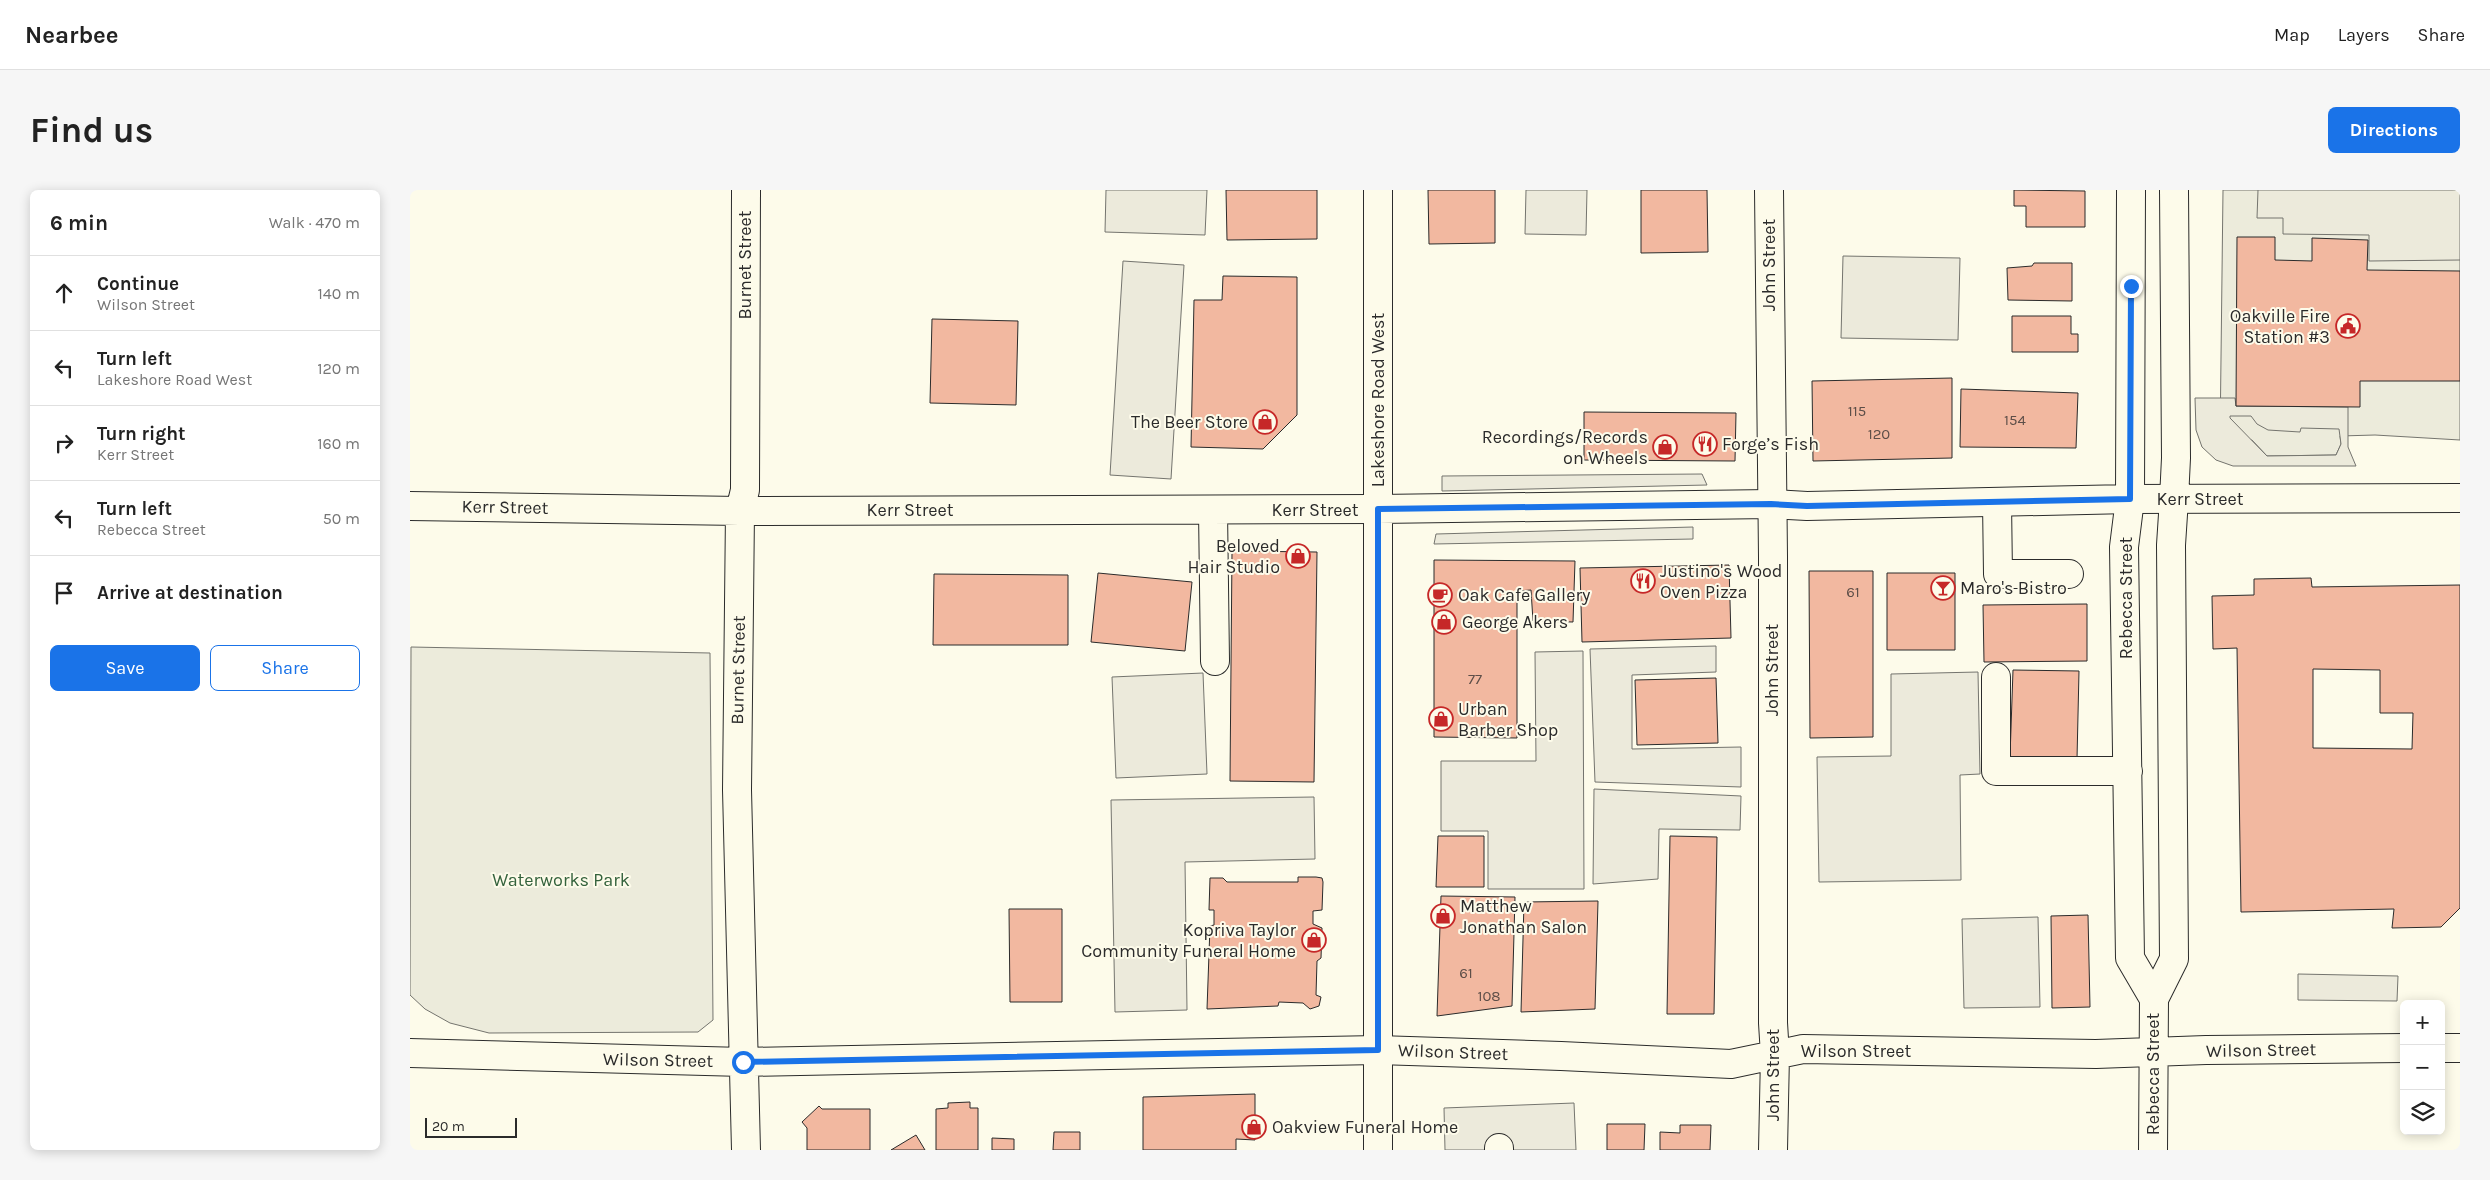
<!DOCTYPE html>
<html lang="en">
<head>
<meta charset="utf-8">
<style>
	body { margin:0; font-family:Karla,sans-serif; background:#f6f6f6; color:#222 }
	.controls { position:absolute; right:15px; bottom:15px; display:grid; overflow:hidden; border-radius:8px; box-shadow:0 2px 12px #0003 }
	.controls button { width:45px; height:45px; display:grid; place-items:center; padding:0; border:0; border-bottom:1px solid #e0e0e0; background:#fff; color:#222; font:25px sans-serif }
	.scale { position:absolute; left:15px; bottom:12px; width:92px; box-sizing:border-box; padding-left:5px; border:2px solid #2b2b2b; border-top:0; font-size:14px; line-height:18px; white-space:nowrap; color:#2b2b2b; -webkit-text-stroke:4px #fdfbea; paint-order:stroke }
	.stop { position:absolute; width:15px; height:15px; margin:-11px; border:4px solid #1a73e8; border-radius:50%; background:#fff }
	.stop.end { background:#1a73e8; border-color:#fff; box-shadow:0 1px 5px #0008 }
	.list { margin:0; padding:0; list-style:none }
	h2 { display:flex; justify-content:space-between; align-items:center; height:65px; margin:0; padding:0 20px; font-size:21px }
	h2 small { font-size:16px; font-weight:400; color:#767676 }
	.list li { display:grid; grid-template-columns:32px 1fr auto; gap:15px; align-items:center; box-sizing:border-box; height:75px; padding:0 20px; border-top:1px solid #e0e0e0 }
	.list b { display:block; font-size:19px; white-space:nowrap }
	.list p { margin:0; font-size:16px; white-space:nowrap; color:#767676 }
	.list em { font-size:16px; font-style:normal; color:#767676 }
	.actions { display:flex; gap:10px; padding:15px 20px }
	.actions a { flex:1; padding:11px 0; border:1px solid #1a73e8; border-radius:8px; text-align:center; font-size:18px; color:#1a73e8 }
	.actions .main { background:#1a73e8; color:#fff }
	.icon { flex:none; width:28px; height:28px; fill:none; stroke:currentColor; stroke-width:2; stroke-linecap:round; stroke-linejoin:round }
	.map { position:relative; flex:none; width:2050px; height:960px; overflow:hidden; border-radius:8px }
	header { display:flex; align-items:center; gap:30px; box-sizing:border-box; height:70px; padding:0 25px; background:#fff; border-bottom:1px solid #e0e0e0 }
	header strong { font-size:24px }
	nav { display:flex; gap:28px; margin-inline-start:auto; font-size:18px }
	.intro { display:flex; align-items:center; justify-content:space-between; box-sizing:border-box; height:120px; padding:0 30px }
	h1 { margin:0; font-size:35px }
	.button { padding:12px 22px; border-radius:8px; background:#1a73e8; color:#fff; font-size:18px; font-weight:700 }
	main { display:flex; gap:30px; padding:0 30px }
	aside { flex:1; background:#fff; border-radius:8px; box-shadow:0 2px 12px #0003 }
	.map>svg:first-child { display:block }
</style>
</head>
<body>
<header>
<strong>Nearbee</strong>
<nav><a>Map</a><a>Layers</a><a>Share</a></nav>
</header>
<div class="intro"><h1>Find us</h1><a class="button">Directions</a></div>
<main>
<aside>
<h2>6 min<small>Walk · 470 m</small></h2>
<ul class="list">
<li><svg class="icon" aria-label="ahead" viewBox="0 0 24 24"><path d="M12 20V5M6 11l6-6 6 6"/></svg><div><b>Continue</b><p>Wilson Street</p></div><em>140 m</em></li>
<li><svg class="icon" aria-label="left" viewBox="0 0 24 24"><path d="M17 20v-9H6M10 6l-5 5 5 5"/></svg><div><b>Turn left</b><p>Lakeshore Road West</p></div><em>120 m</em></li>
<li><svg class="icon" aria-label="right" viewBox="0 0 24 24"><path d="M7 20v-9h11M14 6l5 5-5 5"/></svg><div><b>Turn right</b><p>Kerr Street</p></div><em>160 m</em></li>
<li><svg class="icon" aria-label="left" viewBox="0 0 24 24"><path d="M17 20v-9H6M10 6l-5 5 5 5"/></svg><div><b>Turn left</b><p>Rebecca Street</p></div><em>50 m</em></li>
<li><svg class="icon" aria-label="arrive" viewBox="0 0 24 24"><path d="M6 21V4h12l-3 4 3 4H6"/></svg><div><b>Arrive at destination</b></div></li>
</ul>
<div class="actions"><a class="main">Save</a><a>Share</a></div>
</aside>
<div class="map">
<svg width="2050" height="960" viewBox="0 0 2050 960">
	<rect width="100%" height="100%" fill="#fdfbea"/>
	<path fill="#ecebdb" stroke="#74746e" d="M 1813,0 L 2050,0 L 2050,250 L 1965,245 L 1930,246 L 1931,254 L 1926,265 L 1857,266 L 1842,250 L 1810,252 Z
		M 1,457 L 300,463 L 303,830 L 288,842 L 79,843 L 40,833 L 15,819 L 0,805 Z"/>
	<path fill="#eceadb" stroke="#74746e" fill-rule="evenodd" d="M 696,0 L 797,0 L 795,45 L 695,42 Z
		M 1116,0 L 1177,0 L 1176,45 L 1115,44 Z
		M 1848,0 L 2050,0 L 2050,70 L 1959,71 L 1959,45 L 1873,44 L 1873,28 L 1847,28 Z
		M 1433,66 L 1550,68 L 1548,150 L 1431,148 Z
		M 713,71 L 774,75 L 761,289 L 700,285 Z
		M 1785,208 L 1825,208 L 1826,216 L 1938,217 L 1938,257 L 1946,276 L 1823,276 L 1806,270 L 1792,257 L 1786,240 ZM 1820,226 L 1841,226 L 1847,234 L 1858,240 L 1890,242 L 1891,238 L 1929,239 L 1931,254 L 1926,265 L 1857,266 L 1820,228 Z
		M 1292,284 L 1297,295 L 1032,301 L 1032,286 Z
		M 1283,337 L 1283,349 L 1024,354 L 1026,344 Z
		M 1306,456 L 1306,482 L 1222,485 L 1222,559 L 1331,557 L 1331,597 L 1185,592 L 1180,459 Z
		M 1173,461 L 1174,699 L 1078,699 L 1078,641 L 1031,641 L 1031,571 L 1126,571 L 1125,462 Z
		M 1568,482 L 1570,584 L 1550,585 L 1551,690 L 1409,692 L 1407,567 L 1481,566 L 1481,484 Z
		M 793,483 L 797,584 L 706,588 L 702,487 Z
		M 1184,599 L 1331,606 L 1330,640 L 1249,639 L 1248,689 L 1183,694 Z
		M 904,607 L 905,669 L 775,672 L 777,820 L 705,822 L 701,610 Z
		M 1628,727 L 1630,817 L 1554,818 L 1552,729 Z
		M 1888,784 L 1988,786 L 1987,811 L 1888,810 Z
		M 1164,913 L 1166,960 L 1035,960 L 1034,918 Z"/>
	<path fill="#f2b8a0" stroke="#2b2b2b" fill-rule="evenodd" d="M 816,0 L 907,0 L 907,49 L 817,50 Z
		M 1018,0 L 1085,0 L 1085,53 L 1019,54 Z
		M 1231,0 L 1297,0 L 1298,62 L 1231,63 Z
		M 1604,0 L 1675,1 L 1675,37 L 1616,37 L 1616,16 L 1604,16 Z
		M 1827,47 L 1865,47 L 1865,70 L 1902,71 L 1902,48 L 1958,50 L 1957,80 L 2050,81 L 2050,191 L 1950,191 L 1950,217 L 1826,216 Z
		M 1624,73 L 1662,73 L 1662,111 L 1598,110 L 1597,78 L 1622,76 Z
		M 813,86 L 887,87 L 887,225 L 853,259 L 781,257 L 784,110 L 812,110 Z
		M 1602,126 L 1661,126 L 1661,144 L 1668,144 L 1668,162 L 1602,162 Z
		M 522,129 L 608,131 L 606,215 L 520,213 Z
		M 1542,188 L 1542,268 L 1403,271 L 1402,191 Z
		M 1551,199 L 1668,203 L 1666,258 L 1550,257 Z
		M 1174,222 L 1326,223 L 1325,271 L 1174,270 Z
		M 822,361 L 907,362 L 904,592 L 820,591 Z
		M 1024,370 L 1165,371 L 1163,432 L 1123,431 L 1121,400 L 1107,401 L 1107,548 L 1024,547 Z
		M 1319,375 L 1321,448 L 1172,452 L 1170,378 Z
		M 1399,381 L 1463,381 L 1463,547 L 1400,548 Z
		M 688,383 L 782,392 L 775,461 L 681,452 Z
		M 1477,383 L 1545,383 L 1545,460 L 1477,460 Z
		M 524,384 L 658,385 L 658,455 L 523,455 Z
		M 1901,388 L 1902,397 L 2050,395 L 2050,718 L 2031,737 L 1982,738 L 1984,719 L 1831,722 L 1827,458 L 1803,459 L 1802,406 L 1844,405 L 1844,389 ZM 1903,479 L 1970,480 L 1970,523 L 2003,523 L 2002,559 L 1903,558 Z
		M 1677,414 L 1677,471 L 1574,472 L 1573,415 Z
		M 1603,480 L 1669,481 L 1667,569 L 1600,567 Z
		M 1306,488 L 1308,553 L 1227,555 L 1225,490 Z
		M 1028,646 L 1074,646 L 1074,697 L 1026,697 Z
		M 1260,646 L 1307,647 L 1304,824 L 1257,824 Z
		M 888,687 L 906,687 L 912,688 L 913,692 L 912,720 L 903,721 L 903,734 L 912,738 L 911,768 L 907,771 L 906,805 L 911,807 L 909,816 L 900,819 L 893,813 L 869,812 L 868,816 L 797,819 L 800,736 L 804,735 L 804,720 L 799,720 L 800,688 L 813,688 L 817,692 L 888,692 Z
		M 1031,706 L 1105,707 L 1102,816 L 1027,826 Z
		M 1188,711 L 1185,819 L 1111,822 L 1114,712 Z
		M 599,719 L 652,719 L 652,812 L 600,812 Z
		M 1678,725 L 1680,817 L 1642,818 L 1641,726 Z
		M 845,904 L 845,950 L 826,949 L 826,960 L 733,960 L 733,907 Z
		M 560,912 L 560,918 L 568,918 L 568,960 L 526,960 L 526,919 L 538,918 L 538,913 Z
		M 409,916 L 412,919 L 460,919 L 460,960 L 397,960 L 397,938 L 392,932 Z
		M 1197,934 L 1235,934 L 1234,960 L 1197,960 Z
		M 1270,935 L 1301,935 L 1300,960 L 1250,960 L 1250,942 L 1270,943 Z
		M 644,942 L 670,942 L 670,960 L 643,960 Z
		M 506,945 L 515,960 L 481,960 Z
		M 582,948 L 604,949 L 604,960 L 582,960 Z"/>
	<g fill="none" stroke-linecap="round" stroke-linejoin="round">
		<g stroke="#2b2b2b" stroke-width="30">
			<path id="minor" d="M 336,0 L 335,300 L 330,321 L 327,600 L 336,960
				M 1359,0 L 1363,367 L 1363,833 L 1365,865 L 1363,960
				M 1720,309 L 1714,357 L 1720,768 L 1744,809
				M 1587,312 L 1588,384 L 1659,384
				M 0,316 L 330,321 L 968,319
				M 803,320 L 805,471
				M 1586,487 L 1586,581 L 1718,581
				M 2031,858 L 2050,858
				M 0,863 L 333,872 L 968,860 L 1151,866 L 1321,874 L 1393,859 L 1686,864 L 1796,860 L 1994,858
				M 1089,960 L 1089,958
				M 1743,960 L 1744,809 L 1764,769 L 1761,355 L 1764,309"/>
		</g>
		<g stroke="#2b2b2b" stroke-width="30">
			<path id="major" d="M 1764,0 L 1766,268 L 1764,309
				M 1720,309 L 1721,0
				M 968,319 L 1361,314 L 1397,316 L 1720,309 L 2050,308
				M 968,960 L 968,0"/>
		</g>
		<use href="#minor" stroke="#fdfbea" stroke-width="28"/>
		<use href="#major" stroke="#fdfbea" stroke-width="28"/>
	</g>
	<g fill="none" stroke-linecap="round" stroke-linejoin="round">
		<path stroke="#1a73e8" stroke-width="6" d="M 333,872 L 968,860 L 968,319 L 1361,314 L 1397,316 L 1720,309 L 1721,96"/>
	</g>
	<defs>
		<g id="civic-ring" transform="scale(1.25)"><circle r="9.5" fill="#fdfbea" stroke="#c62828" stroke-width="1.5"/><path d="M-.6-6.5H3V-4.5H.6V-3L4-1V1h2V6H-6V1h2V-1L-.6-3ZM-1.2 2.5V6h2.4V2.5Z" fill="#c62828"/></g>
		<g id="shop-ring" transform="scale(1.25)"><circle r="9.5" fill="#fdfbea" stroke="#c62828" stroke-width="1.5"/><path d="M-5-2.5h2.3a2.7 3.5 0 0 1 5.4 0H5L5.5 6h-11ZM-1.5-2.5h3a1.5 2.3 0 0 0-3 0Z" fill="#c62828"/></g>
		<g id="restaurant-ring" transform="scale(1.25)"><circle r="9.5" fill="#fdfbea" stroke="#c62828" stroke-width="1.5"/><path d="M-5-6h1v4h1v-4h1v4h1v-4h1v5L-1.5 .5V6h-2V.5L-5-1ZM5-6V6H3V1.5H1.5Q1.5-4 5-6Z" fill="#c62828"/></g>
		<g id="bar-ring" transform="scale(1.25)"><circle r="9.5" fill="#fdfbea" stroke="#c62828" stroke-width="1.5"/><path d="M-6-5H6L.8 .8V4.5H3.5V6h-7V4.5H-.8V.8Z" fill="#c62828"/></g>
		<g id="cafe-ring" transform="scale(1.25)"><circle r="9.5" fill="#fdfbea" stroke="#c62828" stroke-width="1.5"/><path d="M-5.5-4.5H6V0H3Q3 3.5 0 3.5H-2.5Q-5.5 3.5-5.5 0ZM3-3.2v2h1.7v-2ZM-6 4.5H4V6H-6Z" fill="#c62828"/></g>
	</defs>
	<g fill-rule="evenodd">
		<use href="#civic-ring" x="1938" y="136"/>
		<use href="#shop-ring" x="855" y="232"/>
		<use href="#restaurant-ring" x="1295" y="254"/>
		<use href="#shop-ring" x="1255" y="257"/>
		<use href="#shop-ring" x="888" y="366"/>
		<use href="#restaurant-ring" x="1233" y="391"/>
		<use href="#bar-ring" x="1533" y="398"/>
		<use href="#cafe-ring" x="1030" y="405"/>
		<use href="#shop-ring" x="1034" y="432"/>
		<use href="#shop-ring" x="1031" y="529"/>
		<use href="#shop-ring" x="1033" y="726"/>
		<use href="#shop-ring" x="904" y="750"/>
		<use href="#shop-ring" x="844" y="937"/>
	</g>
	<g text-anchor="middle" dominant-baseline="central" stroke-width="4" stroke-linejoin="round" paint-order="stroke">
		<g font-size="15" fill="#5d4e48">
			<text x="1447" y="221">115</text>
			<text x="1605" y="230">154</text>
			<text x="1469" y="244">120</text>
			<text x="1443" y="402">61</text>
			<text x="1065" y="489">77</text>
			<text x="1056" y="783">61</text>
			<text x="1079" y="806">108</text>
		</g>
		<g font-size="18" fill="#2b2b2b" stroke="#fdfbea">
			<text transform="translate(335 75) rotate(-90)">Burnet Street</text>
			<text transform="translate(1359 75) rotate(-90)">John Street</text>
			<text transform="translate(968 210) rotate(-90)">Lakeshore Road West</text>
			<text x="1790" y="309">Kerr Street</text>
			<text transform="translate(95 317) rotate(1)">Kerr Street</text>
			<text x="500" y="320">Kerr Street</text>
			<text x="905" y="320">Kerr Street</text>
			<text transform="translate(1716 408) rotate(-90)">Rebecca Street</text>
			<text transform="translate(328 480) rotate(-89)">Burnet Street</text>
			<text transform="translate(1362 480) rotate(-90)">John Street</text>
			<text transform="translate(1851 860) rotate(-1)">Wilson Street</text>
			<text x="1446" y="861">Wilson Street</text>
			<text transform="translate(1043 862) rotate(2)">Wilson Street</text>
			<text transform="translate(248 870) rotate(1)">Wilson Street</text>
			<text transform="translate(1743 884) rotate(-90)">Rebecca Street</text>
			<text transform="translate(1363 885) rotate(-90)">John Street</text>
		</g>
		<g font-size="18" fill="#2b2b2b" stroke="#fdfbea" text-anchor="start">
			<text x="1920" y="126" text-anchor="end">Oakville Fire<tspan x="1920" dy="21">Station #3</tspan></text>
			<text x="838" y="232" text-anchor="end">The Beer Store</text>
			<text x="1238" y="247" text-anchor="end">Recordings/Records<tspan x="1238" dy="21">on Wheels</tspan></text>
			<text x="1312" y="254">Forge’s Fish</text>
			<text x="870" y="356" text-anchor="end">Beloved<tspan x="870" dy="21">Hair Studio</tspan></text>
			<text x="1250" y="381">Justino's Wood<tspan x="1250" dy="21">Oven Pizza</tspan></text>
			<text x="1550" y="398">Maro's Bistro</text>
			<text x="1048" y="405">Oak Cafe Gallery</text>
			<text x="1052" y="432">George Akers</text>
			<text x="1048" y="519">Urban<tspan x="1048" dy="21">Barber Shop</tspan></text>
			<text x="1050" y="716">Matthew<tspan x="1050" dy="21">Jonathan Salon</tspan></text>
			<text x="886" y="740" text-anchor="end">Kopriva Taylor<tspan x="886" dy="21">Community Funeral Home</tspan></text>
			<text x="862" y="937">Oakview Funeral Home</text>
		</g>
		<g font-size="18" fill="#34623c" stroke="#fdfbea">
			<text x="151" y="690">Waterworks Park</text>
		</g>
	</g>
</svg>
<div class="controls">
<button>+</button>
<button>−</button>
<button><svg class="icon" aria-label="layers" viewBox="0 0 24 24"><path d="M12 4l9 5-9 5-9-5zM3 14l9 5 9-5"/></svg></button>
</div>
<div class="scale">20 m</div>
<div class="stop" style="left:333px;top:872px"></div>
<div class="stop end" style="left:1721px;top:96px"></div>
</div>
</main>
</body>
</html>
